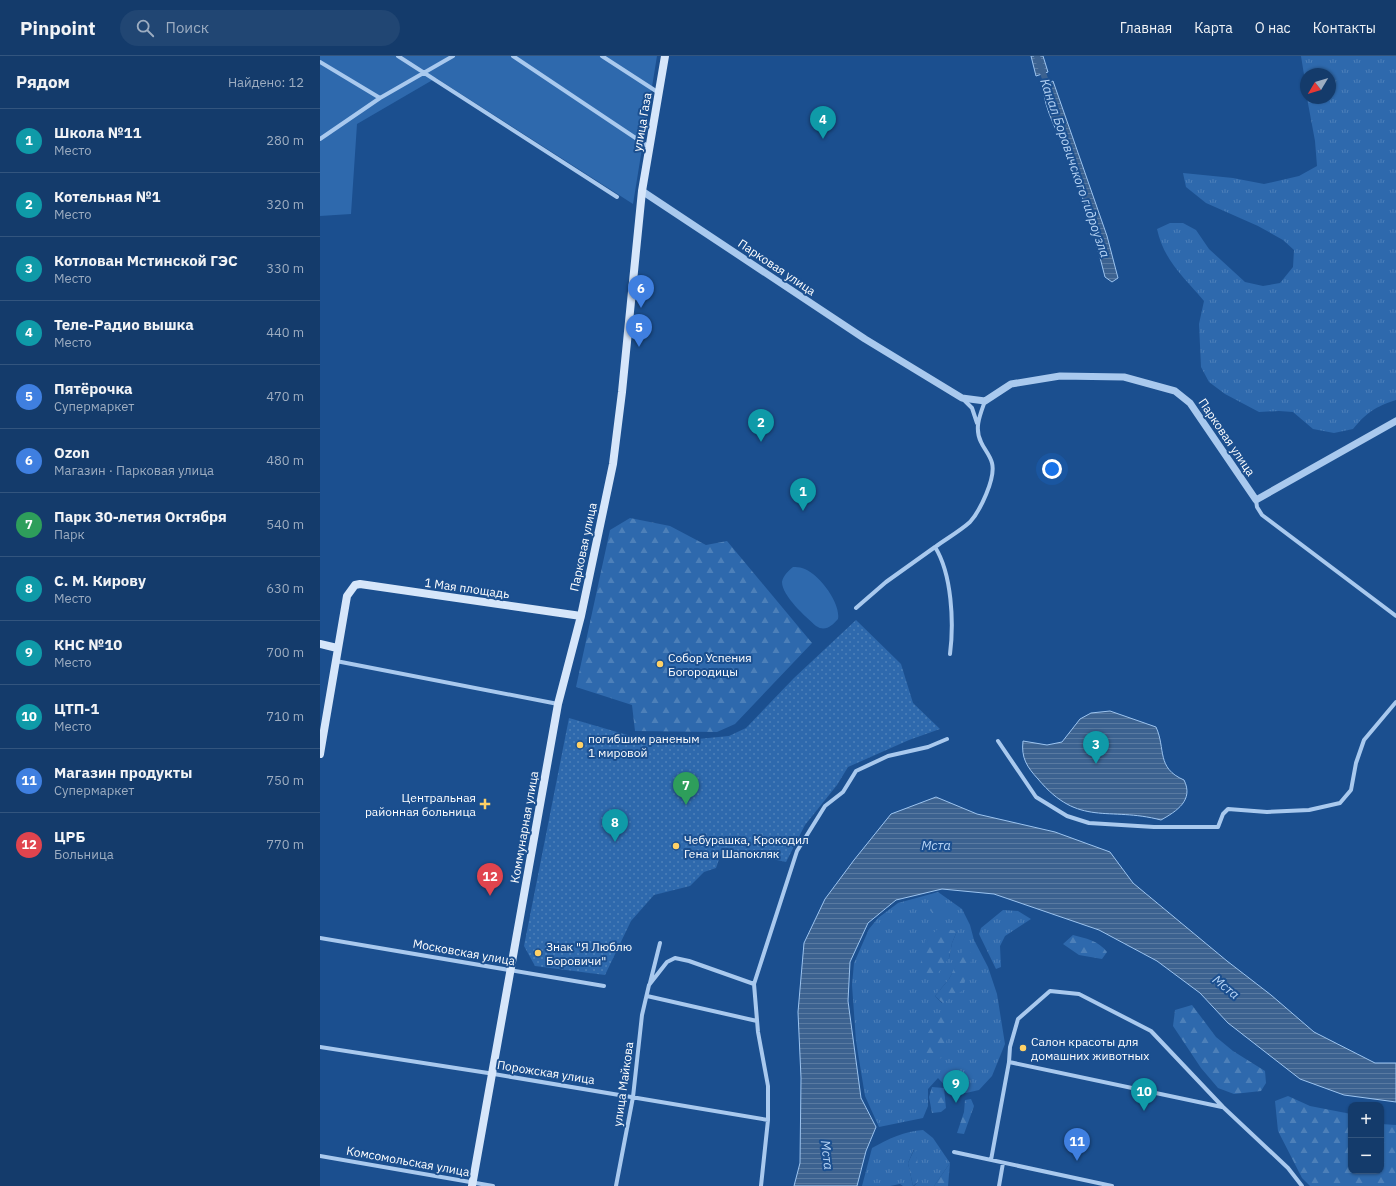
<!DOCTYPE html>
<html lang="ru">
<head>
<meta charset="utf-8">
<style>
	body { margin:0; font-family:"IBM Plex Sans",sans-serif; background:#214673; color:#f1f3f6 }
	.controls { position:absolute; right:12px; bottom:12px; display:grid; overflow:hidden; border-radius:8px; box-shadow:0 1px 3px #0004 }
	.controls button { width:36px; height:36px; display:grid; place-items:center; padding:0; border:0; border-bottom:1px solid #33557e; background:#143b6b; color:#f1f3f6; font:20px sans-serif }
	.compass { position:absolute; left:980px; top:12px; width:36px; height:36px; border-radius:50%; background:#143b6b; box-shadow:0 1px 3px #0004; rotate:232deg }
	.you { position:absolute; left:732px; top:413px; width:14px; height:14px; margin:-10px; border:3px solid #fff; border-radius:50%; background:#1a73e8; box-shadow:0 0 0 6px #1a73e833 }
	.badge { display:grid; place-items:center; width:26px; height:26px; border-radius:50%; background:#ea580c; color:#fff; font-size:13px; font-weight:700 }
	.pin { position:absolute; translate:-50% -33px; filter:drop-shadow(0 1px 2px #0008) }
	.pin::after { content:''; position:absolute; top:21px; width:14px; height:12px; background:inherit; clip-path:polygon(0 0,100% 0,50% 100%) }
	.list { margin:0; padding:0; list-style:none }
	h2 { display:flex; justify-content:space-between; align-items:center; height:52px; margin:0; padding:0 16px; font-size:17px }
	h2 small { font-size:13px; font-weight:400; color:#9dadc1 }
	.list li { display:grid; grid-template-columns:26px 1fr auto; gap:12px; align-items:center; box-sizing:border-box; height:64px; padding:0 16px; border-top:1px solid #33557e }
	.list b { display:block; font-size:15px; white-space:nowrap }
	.list p { margin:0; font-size:13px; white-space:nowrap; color:#9dadc1 }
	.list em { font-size:13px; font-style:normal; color:#9dadc1 }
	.icon { flex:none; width:22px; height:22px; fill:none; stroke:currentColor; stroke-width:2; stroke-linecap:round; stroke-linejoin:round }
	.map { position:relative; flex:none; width:1076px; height:1130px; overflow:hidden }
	header { display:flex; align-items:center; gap:24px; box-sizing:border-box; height:56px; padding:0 20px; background:#143b6b; border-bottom:1px solid #33557e }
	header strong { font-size:19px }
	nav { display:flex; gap:22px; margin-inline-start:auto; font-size:14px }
	.search { width:280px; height:36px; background:#214673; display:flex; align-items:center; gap:10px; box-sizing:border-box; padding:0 14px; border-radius:22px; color:#9dadc1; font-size:15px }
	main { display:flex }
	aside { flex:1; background:#143b6b }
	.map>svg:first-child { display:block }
</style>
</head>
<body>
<header>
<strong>Pinpoint</strong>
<div class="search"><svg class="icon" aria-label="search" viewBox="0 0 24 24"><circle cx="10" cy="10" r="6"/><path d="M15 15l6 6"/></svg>Поиск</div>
<nav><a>Главная</a><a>Карта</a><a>О нас</a><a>Контакты</a></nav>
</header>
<main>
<aside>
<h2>Рядом<small>Найдено: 12</small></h2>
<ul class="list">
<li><span class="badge" style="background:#0f9aa8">1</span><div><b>Школа №11</b><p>Место</p></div><em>280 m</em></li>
<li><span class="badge" style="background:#0f9aa8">2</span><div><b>Котельная №1</b><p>Место</p></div><em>320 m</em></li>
<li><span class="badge" style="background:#0f9aa8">3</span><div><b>Котлован Мстинской ГЭС</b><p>Место</p></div><em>330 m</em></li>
<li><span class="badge" style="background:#0f9aa8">4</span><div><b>Теле-Радио вышка</b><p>Место</p></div><em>440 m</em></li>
<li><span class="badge" style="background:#3f7fe0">5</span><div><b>Пятёрочка</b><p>Супермаркет</p></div><em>470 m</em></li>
<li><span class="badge" style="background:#3f7fe0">6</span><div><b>Ozon</b><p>Магазин · Парковая улица</p></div><em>480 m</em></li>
<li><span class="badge" style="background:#2e9e5b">7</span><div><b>Парк 30-летия Октября</b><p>Парк</p></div><em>540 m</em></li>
<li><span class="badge" style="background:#0f9aa8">8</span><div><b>С. М. Кирову</b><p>Место</p></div><em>630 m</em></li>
<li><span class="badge" style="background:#0f9aa8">9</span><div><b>КНС №10</b><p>Место</p></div><em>700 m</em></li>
<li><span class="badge" style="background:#0f9aa8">10</span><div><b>ЦТП-1</b><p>Место</p></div><em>710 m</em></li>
<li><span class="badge" style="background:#3f7fe0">11</span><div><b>Магазин продукты</b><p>Супермаркет</p></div><em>750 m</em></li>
<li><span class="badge" style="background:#e0444e">12</span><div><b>ЦРБ</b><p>Больница</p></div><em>770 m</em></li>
</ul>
</aside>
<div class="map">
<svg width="1076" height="1130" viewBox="0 0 1076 1130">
	<defs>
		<pattern id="grass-tufts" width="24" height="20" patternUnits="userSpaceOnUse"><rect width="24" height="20" fill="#2e69ad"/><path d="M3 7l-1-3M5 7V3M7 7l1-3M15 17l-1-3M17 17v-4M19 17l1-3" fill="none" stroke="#4d80b9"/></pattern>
		<pattern id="forest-firs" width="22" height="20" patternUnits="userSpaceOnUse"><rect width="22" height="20" fill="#2e69ad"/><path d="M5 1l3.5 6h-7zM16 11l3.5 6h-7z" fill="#4d80b9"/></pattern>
		<pattern id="park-dots" width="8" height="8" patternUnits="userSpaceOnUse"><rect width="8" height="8" fill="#2e69ad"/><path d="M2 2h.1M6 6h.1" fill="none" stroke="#4d80b9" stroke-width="1.8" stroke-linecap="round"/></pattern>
		<pattern id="water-rules" width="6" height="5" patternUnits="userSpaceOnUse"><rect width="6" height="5" fill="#3c6290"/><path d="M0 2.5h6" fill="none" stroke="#597aa1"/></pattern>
	</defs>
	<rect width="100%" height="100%" fill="#1b4f8f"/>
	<path fill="url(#grass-tufts)" fill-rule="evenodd" d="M 981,0 L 1076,0 L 1076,344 C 1055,351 1047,356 1033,373 L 1014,377 L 993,373 L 973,356 L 959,355 L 939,356 L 905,338 L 889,326 L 881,311 L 879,268 L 884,245 C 864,221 844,205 837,173 L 850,167 L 863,167 L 876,174 L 889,193 L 925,226 L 943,230 L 960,227 L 973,211 L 974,194 L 963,184 L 938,170 L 886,147 L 866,131 L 863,117 L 913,122 L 944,128 L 979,120 L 997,110 L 995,85 L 987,42 L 1010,42 L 1010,18 L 986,18 L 986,31 Z
		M 618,836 L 642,853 L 650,869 L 654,884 L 668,911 L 677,938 L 685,988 L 672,1020 L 659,1034 L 646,1037 L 630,1035 L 618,1022 L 608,1033 L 608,1050 L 603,1062 L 559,1071 L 545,1040 L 536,985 L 532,929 L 534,907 L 549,873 L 558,862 L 578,847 ZM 637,875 L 632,887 L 629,902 L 606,918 ZM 637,908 L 622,947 L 615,940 L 629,923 Z
		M 683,854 L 698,855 L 711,863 L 685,880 L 680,890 L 681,911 L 676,913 L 659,878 L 661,872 Z
		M 603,1074 L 613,1082 L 630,1107 L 614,1130 L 594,1130 L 598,1126 L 598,1108 L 594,1093 L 588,1107 L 593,1130 L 583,1130 L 580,1128 L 570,1130 L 542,1130 L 552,1092 C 568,1083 585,1075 603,1074 Z"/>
	<path fill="url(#forest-firs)" d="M 310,462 L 350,470 L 386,489 L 407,485 L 492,587 L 415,668 L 397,676 L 315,675 L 312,649 L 256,631 L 290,474 Z
		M 614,847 L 622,850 L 626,858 L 615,861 L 610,854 Z
		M 619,872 L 637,875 L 632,887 L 629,902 L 618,917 L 606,918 L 600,911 L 605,884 Z
		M 753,879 C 765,882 779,885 787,896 L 782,903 L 759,899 L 743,888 Z
		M 645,890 L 650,890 L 651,905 L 642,935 L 623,947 L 615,940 L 629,923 Z
		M 872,949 L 896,981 L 913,995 L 945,1015 L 946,1027 L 941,1035 L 914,1038 L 898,1032 L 881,1012 L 853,970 L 855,954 Z
		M 621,956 L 632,958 L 623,1001 L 613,1006 L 603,1001 L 603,985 Z
		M 612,1031 L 624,1032 L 626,1052 L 621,1056 L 612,1057 L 609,1041 Z
		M 968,1040 L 990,1050 L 1031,1058 L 1031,1115 L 1061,1115 L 1061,1068 L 1076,1069 L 1076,1130 L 990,1130 L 982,1122 L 958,1075 L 955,1045 Z
		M 651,1043 L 654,1050 L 644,1078 L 637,1077 L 644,1056 L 645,1044 Z
		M 595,1092 L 598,1108 L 598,1126 L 593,1130 L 588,1107 Z
		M 630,1107 L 628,1130 L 614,1130 Z"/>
	<path fill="url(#park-dots)" d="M 536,564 L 581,608 L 593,647 L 620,673 L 589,684 L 528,711 L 517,729 L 485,769 L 466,806 L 403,792 L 396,812 L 384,816 L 370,830 L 334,839 L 311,865 L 285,919 L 215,910 L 204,890 L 249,662 L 321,683 L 367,684 L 409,680 L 426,672 L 474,622 Z"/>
	<path fill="#2e69ad" d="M 0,0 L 337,0 L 313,148 L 116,22 L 37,68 L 31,158 L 0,160 Z
		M 473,511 C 476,511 480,511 482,512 C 498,516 521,547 518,563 C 512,570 505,576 496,570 C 486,561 462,540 462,526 C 463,520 468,515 473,511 Z"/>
	<path fill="url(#water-rules)" stroke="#9cc4f0" d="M 711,0 L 723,0 L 728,16 L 716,20 Z
		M 733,25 L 787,180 L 798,222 L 792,226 L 785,221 C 775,181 763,140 748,101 C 739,78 724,54 723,30 Z
		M 790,655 L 836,671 C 846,693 836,712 864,724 C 874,744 857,755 841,764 C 788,750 759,772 718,723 C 707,711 701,702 703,685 L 727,689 L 742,686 L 760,663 L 771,657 Z
		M 616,741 L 657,758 L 735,776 L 790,796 L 813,827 L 907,905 L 951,939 L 994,976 L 1055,1007 L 1076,1007 L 1076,1046 L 1024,1039 L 980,1023 L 908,967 L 880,937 L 837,905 L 779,874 L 674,838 L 622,833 L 576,844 L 548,867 L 530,906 L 528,945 L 541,1042 L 556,1071 L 546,1095 L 537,1130 L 474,1130 L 480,1107 L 481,1022 L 478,956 L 484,887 L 505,843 L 534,804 L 571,758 Z"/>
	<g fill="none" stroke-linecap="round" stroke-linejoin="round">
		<path stroke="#3c6290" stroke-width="6" d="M 717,0 L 729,34"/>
		<path stroke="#a9c9ee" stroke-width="4" d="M 78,0 L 297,141
			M 193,0 L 329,91
			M 282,0 L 339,37
			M 0,6 L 60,42
			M 0,83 L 60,42 L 133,0
			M 642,342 L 652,352 L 657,367
			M 936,444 L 937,451 L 942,459 L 1076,560
			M 536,552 L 566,526 L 615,491
			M 630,598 C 634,567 632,518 615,491 C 626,483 640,475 650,466 C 660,455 676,422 672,407 C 670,399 664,393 661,386 C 654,372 660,359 665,345
			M 16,605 L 238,648
			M 678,685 L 716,741 L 747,760 L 769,767 L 834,771 L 898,771 L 903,758 L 908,753 L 947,756 L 989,754 L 1020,747 L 1031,734 L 1036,707 L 1044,684 L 1076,646
			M 0,882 L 284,930
			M 330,927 L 340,887
			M 327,940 L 437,965
			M 0,991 L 168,1017 L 448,1064
			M 689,1006 L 902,1051
			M 634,1096 L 792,1130
			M 0,1100 L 173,1130
			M 671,1104 L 689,1006 L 690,991 L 698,963 L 730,935 L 759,938 L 831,975 L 903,1051 L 968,1112 L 982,1130
			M 296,1130 L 313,1041 L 322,959 L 329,929 L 347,906 L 355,902 L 369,905 L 434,928
			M 441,1130 L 448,1064 L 448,1030 L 438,976 L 434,928 L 477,795 L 505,750 L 523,736 L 536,715 L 568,700 L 608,691 L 627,683
			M 679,1130 L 683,1107"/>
		<path stroke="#a9c9ee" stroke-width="7" d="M 322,135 L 545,283 L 642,342 L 665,345 L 691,328 L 740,320 L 804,321 L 855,335 L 870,347 L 936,444 L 1076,365"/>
		<path stroke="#d6e6fa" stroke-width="8" d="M 0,588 L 17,592
			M 0,698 L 27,540 L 35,529 L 40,528 L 261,560
			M 152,1130 L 238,648 L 261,560 L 293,408 L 302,336 L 322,135 L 345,0"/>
	</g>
	<g fill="#ffd166" stroke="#1b4f8f" stroke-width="1.5">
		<circle cx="340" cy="608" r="4"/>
		<circle cx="260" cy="689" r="4"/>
		<path d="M163 742h4v4h4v4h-4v4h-4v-4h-4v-4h4z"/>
		<circle cx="356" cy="790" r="4"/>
		<circle cx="218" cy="897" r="4"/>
		<circle cx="703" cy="992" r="4"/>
	</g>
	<g text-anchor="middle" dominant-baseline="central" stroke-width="4" stroke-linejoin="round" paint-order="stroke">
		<g font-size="12" fill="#fff" stroke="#1b4f8f">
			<text transform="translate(322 66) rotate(-80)">улица Газа</text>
			<text transform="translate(457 211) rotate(34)">Парковая улица</text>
			<text transform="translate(907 381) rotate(56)">Парковая улица</text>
			<text transform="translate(263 491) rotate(-78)">Парковая улица</text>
			<text transform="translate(147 532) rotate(8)">1 Мая площадь</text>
			<text transform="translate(204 771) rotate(-80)">Коммунарная улица</text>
			<text transform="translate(144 896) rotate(10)">Московская улица</text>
			<text transform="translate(226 1016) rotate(9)">Порожская улица</text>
			<text transform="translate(303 1028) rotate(-82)">улица Майкова</text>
			<text transform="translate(88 1105) rotate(10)">Комсомольская улица</text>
		</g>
		<g font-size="12" fill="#fff" stroke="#1b4f8f" text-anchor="start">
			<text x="348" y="601">Собор Успения<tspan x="348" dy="14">Богородицы</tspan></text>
			<text x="268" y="682">погибшим раненым<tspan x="268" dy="14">1 мировой</tspan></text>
			<text x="156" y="741" text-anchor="end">Центральная<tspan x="156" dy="14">районная больница</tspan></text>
			<text x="364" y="783">Чебурашка, Крокодил<tspan x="364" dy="14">Гена и Шапокляк</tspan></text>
			<text x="226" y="890">Знак "Я Люблю<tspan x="226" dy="14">Боровичи"</tspan></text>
			<text x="711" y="985">Салон красоты для<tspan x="711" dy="14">домашних животных</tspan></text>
		</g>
		<g font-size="13" font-style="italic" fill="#b5d3f5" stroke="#1b4f8f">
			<text transform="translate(755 112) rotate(71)">Канал Боровичского гидроузла</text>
			<text x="616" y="789">Мста</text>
			<text transform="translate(906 931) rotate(39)">Мста</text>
			<text transform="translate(507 1099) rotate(83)">Мста</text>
		</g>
	</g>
</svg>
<div class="controls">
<button>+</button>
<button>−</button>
</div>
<svg class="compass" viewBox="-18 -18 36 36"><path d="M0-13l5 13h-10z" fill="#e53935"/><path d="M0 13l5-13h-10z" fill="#9dadc1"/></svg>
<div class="you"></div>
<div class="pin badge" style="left:483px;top:455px;background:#0f9aa8">1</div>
<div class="pin badge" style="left:441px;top:386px;background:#0f9aa8">2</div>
<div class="pin badge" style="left:776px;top:708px;background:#0f9aa8">3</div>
<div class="pin badge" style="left:503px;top:83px;background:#0f9aa8">4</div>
<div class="pin badge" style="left:319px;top:291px;background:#3f7fe0">5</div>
<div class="pin badge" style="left:321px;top:252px;background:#3f7fe0">6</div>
<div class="pin badge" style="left:366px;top:749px;background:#2e9e5b">7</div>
<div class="pin badge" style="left:295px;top:786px;background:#0f9aa8">8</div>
<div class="pin badge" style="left:636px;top:1047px;background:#0f9aa8">9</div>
<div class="pin badge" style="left:824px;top:1055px;background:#0f9aa8">10</div>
<div class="pin badge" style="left:757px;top:1105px;background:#3f7fe0">11</div>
<div class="pin badge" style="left:170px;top:840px;background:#e0444e">12</div>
</div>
</main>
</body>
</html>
